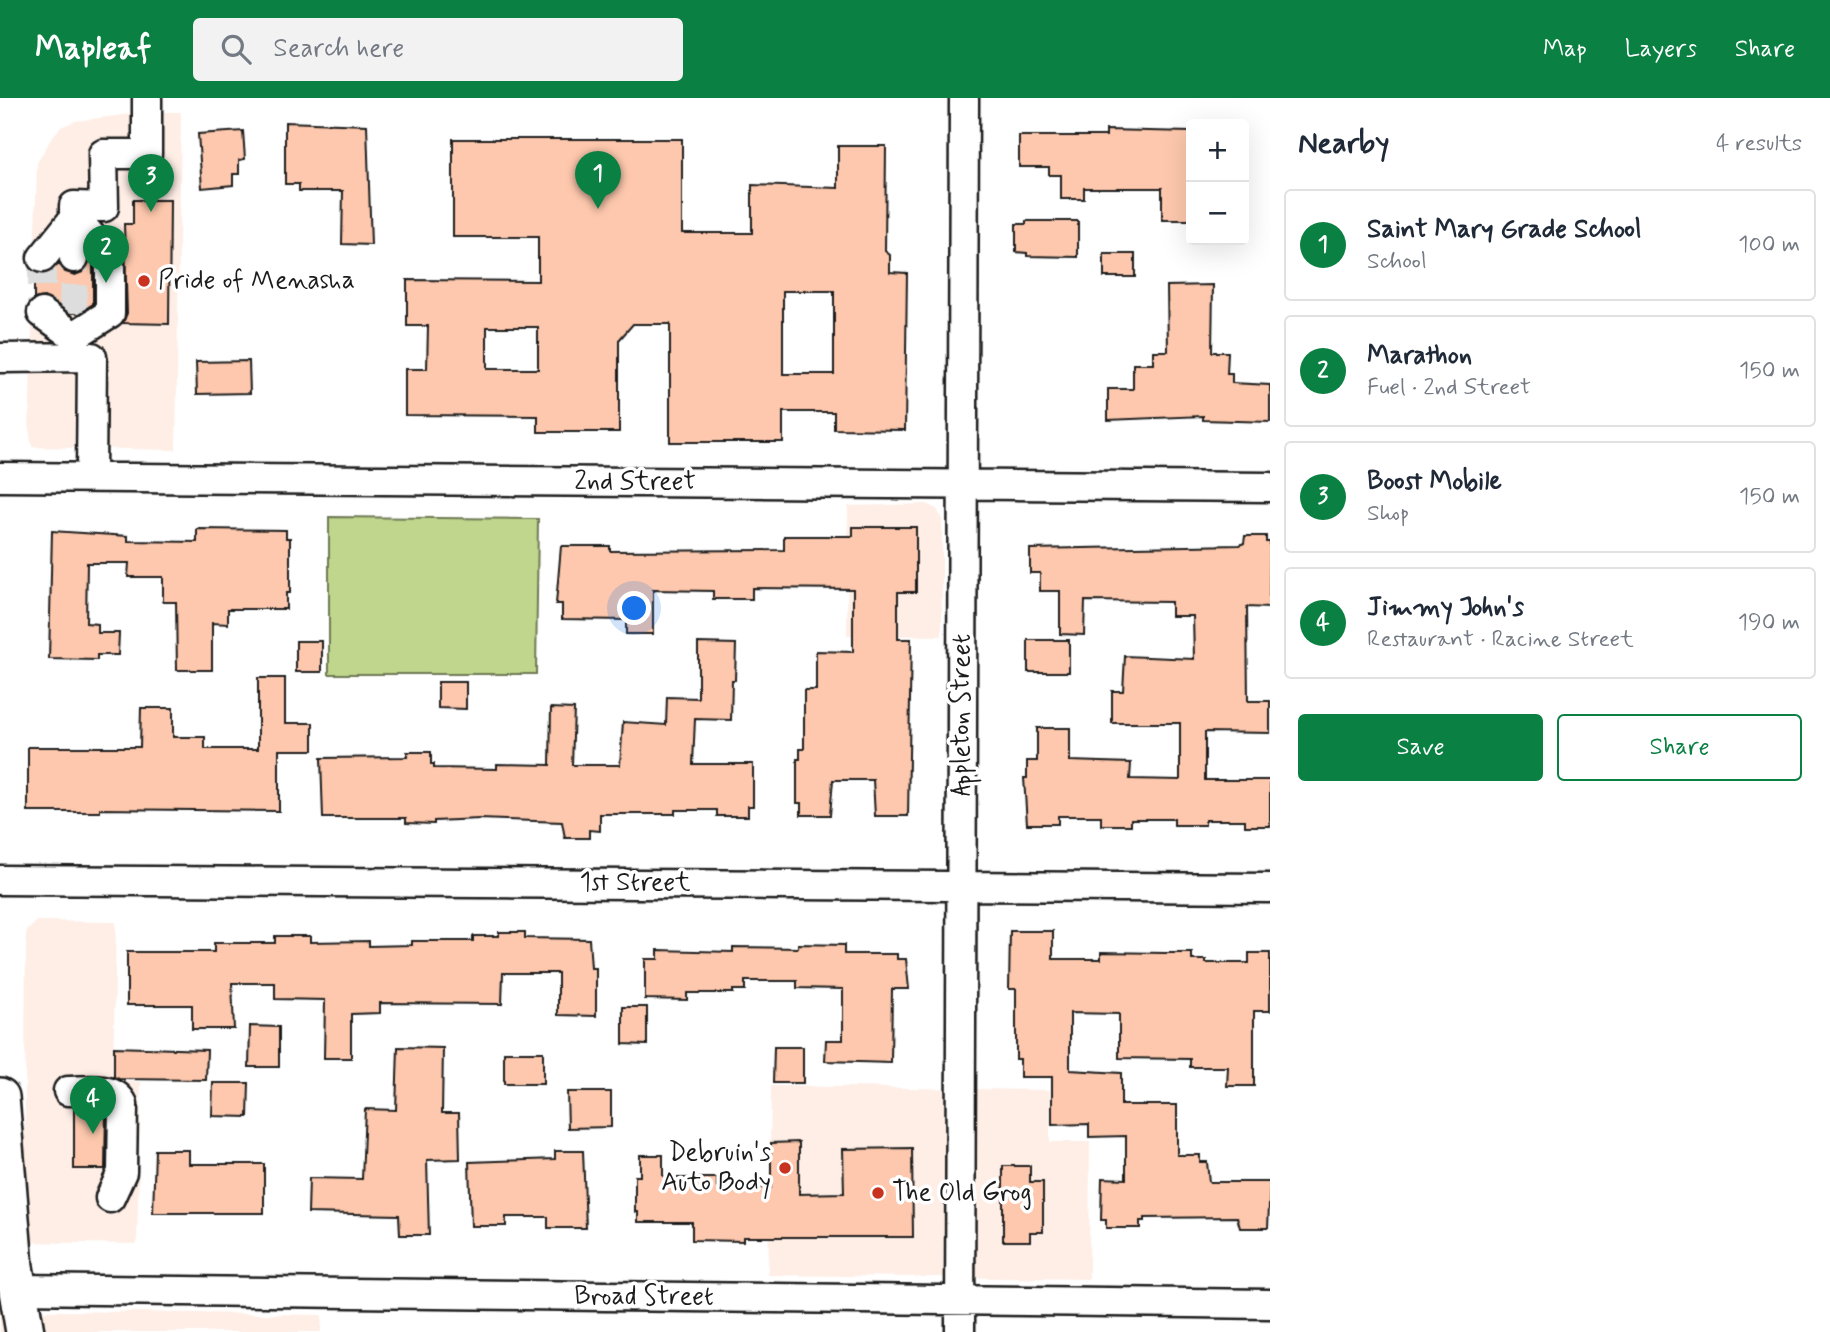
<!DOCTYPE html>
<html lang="en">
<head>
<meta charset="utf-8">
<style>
	body { margin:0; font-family:Mynerve,sans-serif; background:#f2f2f3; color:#1f2937 }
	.controls { position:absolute; right:21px; top:21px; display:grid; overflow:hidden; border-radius:7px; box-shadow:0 7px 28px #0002 }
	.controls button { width:63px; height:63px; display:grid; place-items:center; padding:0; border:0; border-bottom:2px solid #e0e1e3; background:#fff; color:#1f2937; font:35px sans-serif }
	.you { position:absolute; left:635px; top:511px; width:24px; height:24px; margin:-18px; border:5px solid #fff; border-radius:50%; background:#1a73e8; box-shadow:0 0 0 10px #1a73e833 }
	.badge { display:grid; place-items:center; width:46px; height:46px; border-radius:50%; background:#0b8043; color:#fff; font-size:23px; font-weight:700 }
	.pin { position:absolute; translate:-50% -58px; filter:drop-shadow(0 2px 4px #0008) }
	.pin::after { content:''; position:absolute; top:37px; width:24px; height:21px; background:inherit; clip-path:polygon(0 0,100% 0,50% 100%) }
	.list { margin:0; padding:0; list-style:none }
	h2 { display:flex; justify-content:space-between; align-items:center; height:91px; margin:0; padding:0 28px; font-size:30px }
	h2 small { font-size:23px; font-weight:400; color:#747a83 }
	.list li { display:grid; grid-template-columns:46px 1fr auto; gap:21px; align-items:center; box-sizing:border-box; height:112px; margin:0 14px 14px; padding:0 14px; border:2px solid #e0e1e3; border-radius:7px }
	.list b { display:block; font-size:26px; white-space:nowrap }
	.list p { margin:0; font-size:23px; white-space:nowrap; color:#747a83 }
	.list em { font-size:23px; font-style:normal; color:#747a83 }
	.actions { display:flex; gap:14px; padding:21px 28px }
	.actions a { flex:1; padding:16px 0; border:2px solid #0b8043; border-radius:7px; text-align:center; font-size:24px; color:#0b8043 }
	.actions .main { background:#0b8043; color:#fff }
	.icon { flex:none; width:38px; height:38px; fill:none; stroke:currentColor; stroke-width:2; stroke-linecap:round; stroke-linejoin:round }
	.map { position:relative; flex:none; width:1270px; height:1234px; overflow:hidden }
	header { display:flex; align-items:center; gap:42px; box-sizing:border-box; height:98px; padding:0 35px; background:#0b8043; color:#fff }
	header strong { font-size:33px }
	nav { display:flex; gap:38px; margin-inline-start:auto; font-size:24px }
	.search { width:490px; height:63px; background:#f2f2f3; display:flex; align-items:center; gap:18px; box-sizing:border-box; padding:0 24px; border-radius:7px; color:#747a83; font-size:26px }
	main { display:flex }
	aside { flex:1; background:#fff }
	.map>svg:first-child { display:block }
</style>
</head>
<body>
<header>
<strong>Mapleaf</strong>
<div class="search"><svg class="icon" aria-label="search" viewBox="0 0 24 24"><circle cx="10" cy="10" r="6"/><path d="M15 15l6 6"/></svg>Search here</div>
<nav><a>Map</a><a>Layers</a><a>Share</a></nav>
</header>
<main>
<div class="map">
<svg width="1270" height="1234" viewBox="0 0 1270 1234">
	<rect width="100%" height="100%" fill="#fff"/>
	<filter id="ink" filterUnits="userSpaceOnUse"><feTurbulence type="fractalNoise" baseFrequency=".0143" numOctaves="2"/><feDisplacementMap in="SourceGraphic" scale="14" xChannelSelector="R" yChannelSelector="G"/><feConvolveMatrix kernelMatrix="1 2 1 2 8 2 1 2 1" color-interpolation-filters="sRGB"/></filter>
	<g filter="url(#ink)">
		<path fill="#feeee6" d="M 147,14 L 181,14 L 176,352 L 32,349 L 29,331 L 37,65 L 52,39 L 61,29 L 75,23 Z
			M 926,406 L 937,411 L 942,422 L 942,538 L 847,537 L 848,408 Z
			M 37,823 L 116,824 L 113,984 L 141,984 L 137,1146 L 24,1144 L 26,834 Z
			M 771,988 L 1050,992 L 1050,1044 L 1090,1044 L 1089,1181 L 768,1177 Z
			M 0,1212 L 322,1217 L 321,1234 L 0,1234 Z"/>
		<path fill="#bfd68c" stroke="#6e7954" stroke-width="2" d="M 329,419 L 538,421 L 536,576 L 329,576 Z"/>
		<path fill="#fdc8ad" stroke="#1c1c1c" stroke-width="2" fill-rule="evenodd" d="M 285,24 L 367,27 L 371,147 L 342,146 L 343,93 L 299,93 L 299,86 L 285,86 Z
			M 1106,32 L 1191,34 L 1191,122 L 1162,122 L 1162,90 L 1084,90 L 1084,101 L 1061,101 L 1061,77 L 1049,77 L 1049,69 L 1019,69 L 1019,38 L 1106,38 Z
			M 243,33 L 245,61 L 239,62 L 239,76 L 233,76 L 233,87 L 202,90 L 198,36 Z
			M 453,41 L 682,41 L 682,135 L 752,135 L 752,87 L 838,90 L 838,48 L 886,48 L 885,153 L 890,157 L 890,174 L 907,175 L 905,332 L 834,331 L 834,314 L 783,314 L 783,344 L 670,344 L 670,226 L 633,226 L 619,242 L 619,334 L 538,334 L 538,318 L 405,317 L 405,271 L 427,271 L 428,228 L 407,228 L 407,182 L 538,183 L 538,139 L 453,139 ZM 783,193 L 834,193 L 834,276 L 783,276 ZM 487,229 L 538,229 L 538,271 L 487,271 Z
			M 133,102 L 170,102 L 169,226 L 123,225 L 127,215 L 124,126 L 133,126 Z
			M 1026,123 L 1078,123 L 1078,159 L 1027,158 L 1027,155 L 1016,154 L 1016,126 L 1026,126 Z
			M 1104,156 L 1135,156 L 1135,179 L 1104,179 Z
			M 90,162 L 93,166 L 93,206 L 79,215 L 71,215 L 44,199 L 34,201 L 34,174 L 47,176 L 59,166 L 65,174 L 75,177 L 83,174 Z
			M 1213,187 L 1212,254 L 1228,254 L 1227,276 L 1232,276 L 1232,285 L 1270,287 L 1270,324 L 1203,322 L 1203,318 L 1108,322 L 1108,291 L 1133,291 L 1133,266 L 1153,266 L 1153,253 L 1168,253 L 1167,188 Z
			M 249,263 L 250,295 L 197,296 L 196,264 Z
			M 853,429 L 916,429 L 916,494 L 898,494 L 898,541 L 911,541 L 908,718 L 875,718 L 873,682 L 833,682 L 830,717 L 801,717 L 801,705 L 797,705 L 797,661 L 800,661 L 800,651 L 804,651 L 804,592 L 816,592 L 816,553 L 853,554 L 853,491 L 752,490 L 752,501 L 713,501 L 713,493 L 653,492 L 653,536 L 626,536 L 626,522 L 562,521 L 562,506 L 556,506 L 561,448 L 610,448 L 610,453 L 784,452 L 784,438 L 853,438 Z
			M 197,431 L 286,432 L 286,440 L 290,440 L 290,495 L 286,495 L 286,511 L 228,511 L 228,526 L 212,525 L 212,572 L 177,572 L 176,504 L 163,504 L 163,479 L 128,479 L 129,465 L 87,465 L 86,525 L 98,526 L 98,535 L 119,535 L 118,557 L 97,557 L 97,562 L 49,561 L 52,433 L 128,438 L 128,443 L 197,444 Z
			M 1245,438 L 1266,438 L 1266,444 L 1270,444 L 1269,510 L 1247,509 L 1248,603 L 1270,603 L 1270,635 L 1205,634 L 1205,682 L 1270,682 L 1270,728 L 1245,728 L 1245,722 L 1205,722 L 1205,727 L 1174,727 L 1174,721 L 1131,721 L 1131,727 L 1101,727 L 1101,718 L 1058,718 L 1058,726 L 1027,726 L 1024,680 L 1027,680 L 1027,663 L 1037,663 L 1037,630 L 1070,630 L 1070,663 L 1131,665 L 1130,681 L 1180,682 L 1180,625 L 1112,625 L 1112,593 L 1123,593 L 1125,558 L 1194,561 L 1193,518 L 1171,518 L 1171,504 L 1085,503 L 1084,537 L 1060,536 L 1060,493 L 1040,493 L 1040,475 L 1030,475 L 1030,451 L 1240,447 L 1244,445 Z
			M 1028,542 L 1069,542 L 1069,574 L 1028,574 Z
			M 296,543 L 322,543 L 322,574 L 296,574 Z
			M 698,545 L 736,546 L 735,582 L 732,582 L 731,622 L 695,621 L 693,666 L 753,666 L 753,708 L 748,708 L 748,718 L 717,718 L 717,712 L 675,712 L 675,716 L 600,716 L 600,733 L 589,732 L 589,740 L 565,740 L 562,724 L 480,721 L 434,723 L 434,726 L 406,725 L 406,720 L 323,720 L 321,660 L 407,659 L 407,654 L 431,654 L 431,666 L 434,666 L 434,670 L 497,671 L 497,666 L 550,667 L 551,610 L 574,611 L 572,667 L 620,667 L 623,624 L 666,627 L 667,599 L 698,600 Z
			M 258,580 L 285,580 L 285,625 L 313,625 L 313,652 L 279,652 L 279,713 L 100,711 L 100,714 L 28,714 L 28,649 L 140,649 L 141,610 L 173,610 L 173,639 L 205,639 L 205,651 L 258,651 Z
			M 438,584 L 466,584 L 466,611 L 438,610 Z
			M 1010,833 L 1053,833 L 1053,861 L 1101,861 L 1101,854 L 1165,855 L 1192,855 L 1192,862 L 1206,862 L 1206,865 L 1249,865 L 1249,855 L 1270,855 L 1270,913 L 1254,913 L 1254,988 L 1227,988 L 1228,969 L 1190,969 L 1190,961 L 1119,960 L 1119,916 L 1070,915 L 1070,972 L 1121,975 L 1121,1007 L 1177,1007 L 1177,1057 L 1200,1057 L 1200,1064 L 1207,1064 L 1209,1084 L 1270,1084 L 1268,1130 L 1240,1130 L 1237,1119 L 1144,1120 L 1144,1123 L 1140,1123 L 1140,1130 L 1106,1130 L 1106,1122 L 1101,1122 L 1102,1080 L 1126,1081 L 1126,1038 L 1089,1039 L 1089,1026 L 1052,1027 L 1052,979 L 1020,979 L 1020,961 L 1016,961 L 1016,891 L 1009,891 Z
			M 499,834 L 525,834 L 525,840 L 589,841 L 591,870 L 596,870 L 596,918 L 558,917 L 558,875 L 503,875 L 502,906 L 380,905 L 380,915 L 351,916 L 351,960 L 324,960 L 325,902 L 275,901 L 275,885 L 232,885 L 234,931 L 192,931 L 192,907 L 127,907 L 127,854 L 214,854 L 214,845 L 275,845 L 275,838 L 310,838 L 310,844 L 369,843 L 369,848 L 412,847 L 412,843 L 473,843 L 473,838 L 499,838 Z
			M 798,846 L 844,847 L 844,856 L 897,856 L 897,861 L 906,861 L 909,891 L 892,891 L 891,965 L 825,963 L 826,942 L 843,942 L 843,891 L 797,890 L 797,883 L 745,883 L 745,892 L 733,892 L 733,895 L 687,895 L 687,902 L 645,901 L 645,861 L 658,861 L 658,852 L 733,854 L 733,849 L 798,850 Z
			M 623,909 L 647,909 L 647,947 L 623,946 Z
			M 250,928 L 279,929 L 279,969 L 249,969 Z
			M 114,949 L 207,952 L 206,982 L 119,981 L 114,979 Z
			M 398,949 L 443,950 L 442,1015 L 459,1015 L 460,1061 L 427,1062 L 429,1137 L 400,1137 L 399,1117 L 308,1115 L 309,1080 L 362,1081 L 365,1011 L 396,1012 Z
			M 774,949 L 803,949 L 803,985 L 773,985 Z
			M 504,954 L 543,954 L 543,986 L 504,986 Z
			M 213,985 L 249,985 L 248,1019 L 212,1018 Z
			M 567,994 L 611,994 L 611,1029 L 568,1030 Z
			M 74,1009 L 106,1011 L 105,1071 L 74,1071 Z
			M 799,1044 L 799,1096 L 844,1095 L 843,1051 L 912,1050 L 913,1139 L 743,1139 L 743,1143 L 692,1142 L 692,1124 L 638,1124 L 638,1114 L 635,1114 L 635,1078 L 640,1078 L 640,1057 L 663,1057 L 663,1078 L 667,1080 L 717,1080 L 717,1089 L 771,1090 L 771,1045 Z
			M 155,1052 L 189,1052 L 189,1066 L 264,1066 L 264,1115 L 153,1115 Z
			M 555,1053 L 583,1053 L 586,1130 L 548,1130 L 548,1119 L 506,1119 L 506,1128 L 471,1128 L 469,1064 L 555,1061 Z
			M 1003,1068 L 1030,1068 L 1030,1084 L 1043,1084 L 1043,1134 L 1030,1134 L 1030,1143 L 1003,1143 Z"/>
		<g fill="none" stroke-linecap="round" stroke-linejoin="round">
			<path stroke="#ddd" stroke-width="28" stroke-dasharray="28 14" stroke-linecap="butt" d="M 42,160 L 42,215
				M 73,215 L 74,160"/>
			<g stroke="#1c1c1c" stroke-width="33">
				<path id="minor" d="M 42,160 L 75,119
					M 74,160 L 74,108 L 104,109 L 103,56 L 147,56 L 147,0
					M 42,215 L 74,238 L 110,215 L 110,160 L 75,119
					M 0,260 L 92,259 L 91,379
					M 0,379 L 1270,389
					M 0,782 L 1270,790
					M 68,993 C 86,993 114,987 123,1006 L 122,1074 L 110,1100
					M 18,1191 L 1270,1206
					M 960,1234 L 964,0"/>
			</g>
			<g stroke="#1c1c1c" stroke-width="42">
				<path id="major" d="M 0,999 L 14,1169 L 25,1234"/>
			</g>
			<use href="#minor" stroke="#fff" stroke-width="28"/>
			<use href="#major" stroke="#fff" stroke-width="37"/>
		</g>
	</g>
	<g fill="#c8321e" stroke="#fff" stroke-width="2.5">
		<circle cx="144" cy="183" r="7"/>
		<circle cx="785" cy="1070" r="7"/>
		<circle cx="878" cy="1095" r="7"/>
	</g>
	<g text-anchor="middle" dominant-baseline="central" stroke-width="7" stroke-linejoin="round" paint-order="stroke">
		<g font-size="26" fill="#1c1c1c" stroke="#fff" text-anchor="start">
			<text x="158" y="183">Pride of Menasha</text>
			<text x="771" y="1055" text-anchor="end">Debruin's<tspan x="771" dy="30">Auto Body</tspan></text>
			<text x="892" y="1095">The Old Grog</text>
		</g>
		<g font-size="26" fill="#1c1c1c" stroke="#fff">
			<text x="635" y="384">2nd Street</text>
			<text transform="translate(962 617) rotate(-90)">Appleton Street</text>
			<text x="635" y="785">1st Street</text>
			<text x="644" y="1199">Broad Street</text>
		</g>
	</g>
</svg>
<div class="controls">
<button>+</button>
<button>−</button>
</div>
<div class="you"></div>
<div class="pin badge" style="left:598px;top:111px">1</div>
<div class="pin badge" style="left:106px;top:185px">2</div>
<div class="pin badge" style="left:151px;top:114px">3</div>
<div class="pin badge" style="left:93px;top:1036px">4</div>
</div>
<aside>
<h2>Nearby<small>4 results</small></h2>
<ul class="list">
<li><span class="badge">1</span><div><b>Saint Mary Grade School</b><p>School</p></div><em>100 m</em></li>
<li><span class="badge">2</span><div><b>Marathon</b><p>Fuel · 2nd Street</p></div><em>150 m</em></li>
<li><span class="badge">3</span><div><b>Boost Mobile</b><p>Shop</p></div><em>150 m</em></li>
<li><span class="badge">4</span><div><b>Jimmy John's</b><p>Restaurant · Racine Street</p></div><em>190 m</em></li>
</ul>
<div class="actions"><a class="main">Save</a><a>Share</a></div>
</aside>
</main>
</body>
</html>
